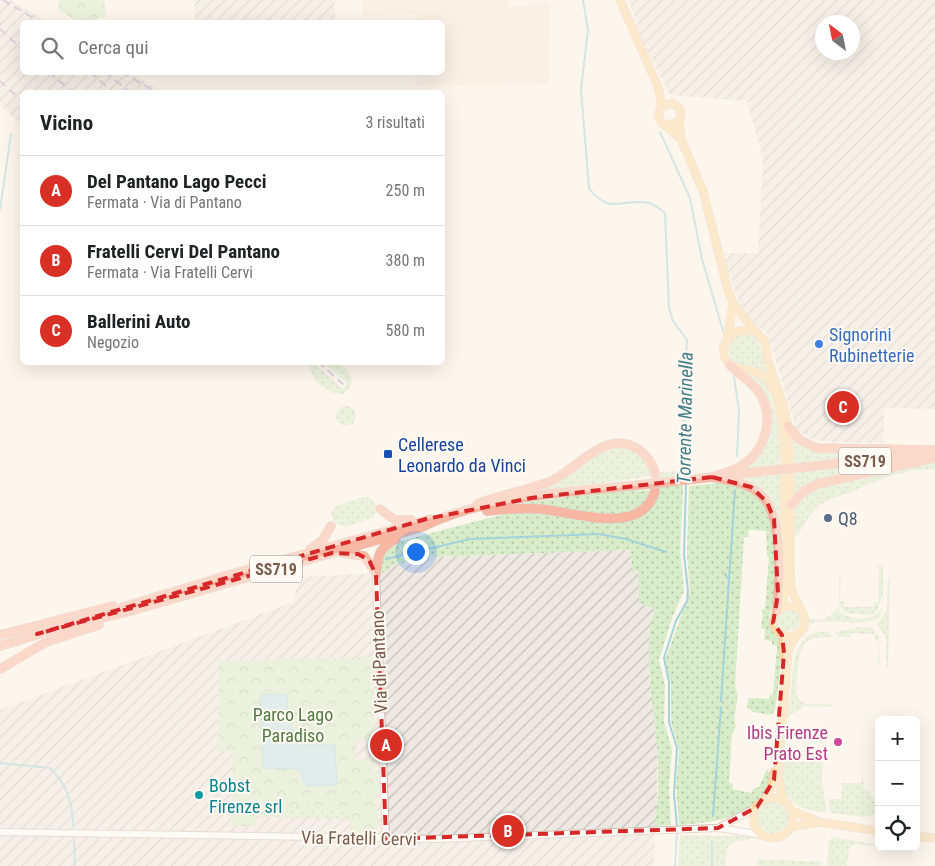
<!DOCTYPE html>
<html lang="it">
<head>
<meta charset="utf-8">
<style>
	body { margin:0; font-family:"Roboto Condensed",sans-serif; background:#f6f6f6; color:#202124 }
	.controls { position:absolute; right:15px; bottom:15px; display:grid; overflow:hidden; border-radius:8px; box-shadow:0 5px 20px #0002 }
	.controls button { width:45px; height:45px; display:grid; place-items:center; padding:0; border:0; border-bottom:1px solid #e0e0e0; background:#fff; color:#202124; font:25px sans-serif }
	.compass { position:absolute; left:815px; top:15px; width:45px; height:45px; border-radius:50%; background:#fff; box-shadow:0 5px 20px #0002; rotate:328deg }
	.you { position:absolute; left:415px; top:551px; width:18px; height:18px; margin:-12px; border:4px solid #fff; border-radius:50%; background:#1a73e8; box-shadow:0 0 0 8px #1a73e833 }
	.badge { display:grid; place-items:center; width:32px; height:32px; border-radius:50%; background:#d93025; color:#fff; font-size:16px; font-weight:700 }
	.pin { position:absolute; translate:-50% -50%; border:2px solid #fff; box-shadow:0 1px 5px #0006 }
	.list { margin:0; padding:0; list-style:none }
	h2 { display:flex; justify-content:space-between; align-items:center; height:65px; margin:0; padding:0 20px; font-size:21px }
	h2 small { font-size:16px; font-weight:400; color:#757577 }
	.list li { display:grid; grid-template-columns:32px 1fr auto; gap:15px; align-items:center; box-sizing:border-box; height:70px; padding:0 20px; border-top:1px solid #e0e0e0 }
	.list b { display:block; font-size:19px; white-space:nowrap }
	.list p { margin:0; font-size:16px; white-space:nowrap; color:#757577 }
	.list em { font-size:16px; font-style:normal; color:#757577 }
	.icon { flex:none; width:28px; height:28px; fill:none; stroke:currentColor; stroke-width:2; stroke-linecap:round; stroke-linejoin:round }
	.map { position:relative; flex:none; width:935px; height:866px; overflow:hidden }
	.search { position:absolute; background:#fff; box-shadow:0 5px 20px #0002; left:20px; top:20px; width:425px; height:55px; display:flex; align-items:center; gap:12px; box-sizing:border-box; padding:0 18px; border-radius:8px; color:#757577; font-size:19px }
	.panel { position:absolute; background:#fff; box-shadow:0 5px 20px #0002; left:20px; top:90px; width:425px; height:275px; border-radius:8px }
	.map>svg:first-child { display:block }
</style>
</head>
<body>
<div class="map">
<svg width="935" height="866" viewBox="0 0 935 866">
	<defs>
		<pattern id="industrial-furrows" width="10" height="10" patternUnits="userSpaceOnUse" patternTransform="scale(1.25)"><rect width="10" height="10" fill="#efe9e4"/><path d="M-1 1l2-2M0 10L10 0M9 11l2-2" fill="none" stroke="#c7c0bb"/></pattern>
		<pattern id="grass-dots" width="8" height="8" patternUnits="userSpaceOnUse" patternTransform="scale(1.25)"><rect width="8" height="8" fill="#d8ecc9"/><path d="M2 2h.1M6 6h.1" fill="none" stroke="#b4c2a5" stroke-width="1.8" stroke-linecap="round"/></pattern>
		<pattern id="park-crowns" width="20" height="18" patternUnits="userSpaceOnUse" patternTransform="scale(1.25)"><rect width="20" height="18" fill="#d8ecc9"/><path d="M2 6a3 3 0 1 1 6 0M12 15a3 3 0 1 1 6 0" fill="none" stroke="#b4c2a5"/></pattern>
	</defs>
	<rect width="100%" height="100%" fill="#fdf6ec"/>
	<path fill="#f5e8da" d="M 362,0 L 509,0 L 509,7 L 550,4 L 549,84 L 415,86 L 415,73 L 442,72 L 442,22 L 417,22 L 417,14 L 363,16 Z"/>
	<path fill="url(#industrial-furrows)" fill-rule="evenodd" d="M 0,0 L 11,0 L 48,22 L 22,22 L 22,72 L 130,73 L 163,92 L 22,92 L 22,125 L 0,105 Z
		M 194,0 L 335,0 L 335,22 L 195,22 Z
		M 629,0 L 935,0 L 935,409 L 884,408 L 883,443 L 829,442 L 812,439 L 793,428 L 795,425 L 767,333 L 749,319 L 739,303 L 722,253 L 758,253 L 763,158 L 747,101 L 670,95 L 640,36 ZM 822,22 L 852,22 L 852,52 L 822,52 Z
		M 631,550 L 632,572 L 638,569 L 656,610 L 651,630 L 649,671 L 657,744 L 657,812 L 654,866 L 0,866 L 0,710 L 293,602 L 300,577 L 383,573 L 393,565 L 433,557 Z"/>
	<path fill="url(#grass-dots)" d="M 739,334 L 754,334 C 765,347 762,364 770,378 L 731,360 L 728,348 Z
		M 310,363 L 313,363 L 343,389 L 347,383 L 323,363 L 339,363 C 351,371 358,384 343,394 C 328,395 308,379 310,363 Z
		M 745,372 L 757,374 L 767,384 L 779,426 L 780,442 L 778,466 L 744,469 L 771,421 Z
		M336 416a10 10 0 1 1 20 0a10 10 0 1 1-20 0Z
		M 792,437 L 798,442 L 899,453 L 794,463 Z
		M 624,447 L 644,457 L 653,476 L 505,497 L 538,488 L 604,449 Z
		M 900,462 L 816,480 L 794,495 L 793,473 Z
		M 935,462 L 935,470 C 905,466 873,483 848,493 C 838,497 828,499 820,505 C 807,515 804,528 795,538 L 793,514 L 796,507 L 812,487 Z
		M 684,470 L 680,551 L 684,591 L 672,618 L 659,660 L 665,685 L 664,722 L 672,749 L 669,787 L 671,825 L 654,826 C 660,800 658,771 657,745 C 655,716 640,633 656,610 L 639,603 L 638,570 L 632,572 L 631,550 L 433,557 L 393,565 L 383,573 L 380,571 L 379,560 L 389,544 L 516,511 L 622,522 L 634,518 L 657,495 L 658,473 Z
		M 780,474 L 782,548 L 777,518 L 742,479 Z
		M 718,483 C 737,483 763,493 770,514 C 777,536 777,574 775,597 C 774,606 768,614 769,622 C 770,631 779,637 780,646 C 783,663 777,692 775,710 L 771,715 L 753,712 L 747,707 L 748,698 L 769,699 L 770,695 L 773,694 L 777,646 L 772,645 L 772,641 L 764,640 L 765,629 L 761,628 L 763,612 L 761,609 L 765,609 L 769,557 L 767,556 L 766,531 L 749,530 L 748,537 L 744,537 L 735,687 C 742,698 731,713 736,727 L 732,733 L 729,783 L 733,784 L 732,789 L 752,793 L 753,789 L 759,787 L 767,769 L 771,774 C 761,817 715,823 679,825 L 676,786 L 679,750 L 671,722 L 671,685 L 665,660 L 690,592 L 687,555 L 689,486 Z
		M 652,490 L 641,507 L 621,516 L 510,505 L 596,493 Z
		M 362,497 C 374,497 380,506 374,517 L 346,527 L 335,524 L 331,513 L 335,506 Z
		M 883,565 L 883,594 L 877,611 L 870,615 L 845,613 L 839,605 L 839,573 L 841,572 L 840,600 L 844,603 L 844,607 L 873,607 L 874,602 L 878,602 L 879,567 L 874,566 Z
		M 888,578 L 890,578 L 888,667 L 886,667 L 886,638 L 877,624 L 887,609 Z
		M 883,607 L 880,616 C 863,629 829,617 808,624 L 808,618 C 820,622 830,619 837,608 C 847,622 873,623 883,607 Z
		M778 620a11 11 0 1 1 22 0a11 11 0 1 1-22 0Z
		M 859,627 L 872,628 L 879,636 L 880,664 L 874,662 L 878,662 L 879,641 L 875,640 L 873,634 L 851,633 L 851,637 L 838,637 L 835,632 Z
		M 817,632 L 829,632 L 834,637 C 807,636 800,641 798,668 C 797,677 796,687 797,697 L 805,704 L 833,704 L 833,707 L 802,706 L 801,710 L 792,713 L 785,720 C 787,710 790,702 791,692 C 794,668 790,642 817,632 Z
		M 785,754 L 791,762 L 805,762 L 807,759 L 823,763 L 822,782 L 827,812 C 803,812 781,802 782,774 C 782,767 782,760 785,754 Z
		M 862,777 L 864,778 L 863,780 L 864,789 L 868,790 L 871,796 L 877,799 L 874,815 L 865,817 L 831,813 L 828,799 L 841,799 L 842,783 L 861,783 Z
		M757 818a16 16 0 1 1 32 0a16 16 0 1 1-32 0Z
		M 256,806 L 350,808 L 350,819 L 256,817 Z
		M 680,835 L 752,836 L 751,839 L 731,843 L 727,849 L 726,866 L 678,866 Z
		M 833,837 L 879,845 L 879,847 L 856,844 L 849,848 L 847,866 L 827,866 L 829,841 Z
		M 757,859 L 822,862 L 821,866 L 757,866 Z"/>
	<path fill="url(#park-crowns)" d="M 58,0 L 104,0 L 107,17 L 98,18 L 94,22 L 78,22 L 59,10 Z
		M 374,657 L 374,684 L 370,685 L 370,689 L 374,691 L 375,740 L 356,740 L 356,759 L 376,759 L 376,765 L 372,765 L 373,771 L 377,773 L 378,829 L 373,832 L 350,832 L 349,808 L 257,806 L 256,826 L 231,826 L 233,751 L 217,751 L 219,661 Z"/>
	<path fill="#bfe3e8" stroke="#a5d3da" d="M 285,694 L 287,696 L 289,721 L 300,745 L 335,745 L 337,785 L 307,786 L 303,781 L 300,771 L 296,769 L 263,768 L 260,698 L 262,695 Z"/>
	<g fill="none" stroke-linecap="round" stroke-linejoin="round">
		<path stroke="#a5d3da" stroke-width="2" d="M 583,0 L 588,30 L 581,89 L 589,188 C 610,217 623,197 649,203 C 654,204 661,210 665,213 L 669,308 L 673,321 L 687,340 L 683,398 L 686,477
			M 660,132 L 690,198 L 702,259 L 723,331
			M 0,210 L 11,134
			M 734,377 L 739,410 L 737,456
			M 386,559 L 470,539 L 599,534 L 626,539 L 666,552
			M 725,574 L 729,580
			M 721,701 L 735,490
			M 0,763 L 50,768 C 66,783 73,804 73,826
			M 713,816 L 721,707
			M 677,827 L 674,794 L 677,748 L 669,722 L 669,682 L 664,658 L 676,621 L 687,601 L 688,591 L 684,554 L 686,484
			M 74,841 L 75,866
			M 675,866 L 677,831
			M 712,866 L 712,841"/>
		<g stroke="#d1beb0" stroke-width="8">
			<path id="minor" d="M 376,575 L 386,839
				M 718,828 L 757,807
				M 0,832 L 436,839 L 718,828 L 763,835"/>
		</g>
		<g stroke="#dad1cd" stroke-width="9">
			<path id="major" d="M 620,0 L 658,87 L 662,106
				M 679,121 L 681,139 L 703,191 L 728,290 L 733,303 L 755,331
				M 667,125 L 677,123 L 681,116 L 680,109 L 673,103 L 662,106 L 658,115 L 661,122 L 681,139
				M 727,338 L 733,303
				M 784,464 C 784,442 782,392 765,377 C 751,364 720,375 724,345 L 736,331 L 755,331 L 765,341 L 768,361 L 783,404 L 788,426 L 790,463
				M 790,474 C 791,511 789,549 791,586 C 792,599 805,611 805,621 C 804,641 779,641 773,624 L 776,612 L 786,606 L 799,608
				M 782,607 L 785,590 L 784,474
				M 782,635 L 784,658
				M753 818a20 20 0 1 1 40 0a20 20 0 1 1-40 0Z
				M 764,800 L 771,788 L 774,772
				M 784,801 L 778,777 L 788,652 L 795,636
				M 819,822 L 879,831
				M 791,827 L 819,822 L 792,811
				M 916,836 L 935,838"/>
		</g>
		<g stroke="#dad1cd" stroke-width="10">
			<path id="highway" d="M 788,426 L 800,440 L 817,448 L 935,450
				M 796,468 L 925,454
				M 727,475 L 775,470
				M 712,477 C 729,480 745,482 759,493 C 785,514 779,580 777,611
				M 712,477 C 722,474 733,471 741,466 C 766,451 776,415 758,391 C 751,381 739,375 730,365
				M 477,504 C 501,494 527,491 551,481 C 578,469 606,428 638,449 C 647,455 653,464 655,474
				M 791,505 L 804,491 L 817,484 L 935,458
				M 380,509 L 395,520 L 411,520
				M 487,511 C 505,509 523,508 541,509 C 573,512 643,537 655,491
				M 310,549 L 322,541 L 331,526
				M 342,553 L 364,556 L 375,572
				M 376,575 C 377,557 379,547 396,539
				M 107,612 L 225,576 L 431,519
				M 37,634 L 131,611 L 422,527 C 488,494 576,492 648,484
				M 0,635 L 113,606
				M 0,646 L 43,633
				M 0,669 L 46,642 L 99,625"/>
		</g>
		<use href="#minor" stroke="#fff" stroke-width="6"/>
		<use href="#major" stroke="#fbd9a5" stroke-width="8"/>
		<use href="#highway" stroke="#f7b7a3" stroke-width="9"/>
		<path stroke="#b9a8c9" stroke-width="2" stroke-dasharray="8 5" stroke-linecap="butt" d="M 3,0 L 40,22
			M 0,29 L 22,49
			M 49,72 L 72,92
			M 90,72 L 113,92
			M 105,72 L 130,92
			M 122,72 L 156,92
			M 0,81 L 22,101
			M 318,362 L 344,385"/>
		<g stroke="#dad1cd" stroke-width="10" stroke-linecap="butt">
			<path id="highway-bridge" d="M 775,470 L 796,468
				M 648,484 L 712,477"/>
		</g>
		<use href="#highway-bridge" stroke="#f7b7a3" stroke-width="9"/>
	</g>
	<path d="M0 0H935V866H0ZM 712,477 L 751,487 L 767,502 L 774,519 L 778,594 L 773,623 L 782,635 L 784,653 L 774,780 L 757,807 L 718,828 L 386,839 L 376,575 L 369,560 L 358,554 L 332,553 L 37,634 L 426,519 L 531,498 Z" fill="#fdf6ec" fill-opacity=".55" fill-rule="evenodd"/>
	<path fill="none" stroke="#d62828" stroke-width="4" stroke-dasharray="10 6" stroke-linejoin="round" d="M 712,477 L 751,487 L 767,502 L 774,519 L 778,594 L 773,623 L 782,635 L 784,653 L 774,780 L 757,807 L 718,828 L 386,839 L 376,575 L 369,560 L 358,554 L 332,553 L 37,634 L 426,519 L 531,498 Z"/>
	<circle fill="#3f7fe0" stroke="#fffaf3" stroke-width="2" cx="819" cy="344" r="5"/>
	<rect fill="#1a4fb4" stroke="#fffaf3" stroke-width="2" x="383" y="449" width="10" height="10" rx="2.5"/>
	<circle fill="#5c6f8a" stroke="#fffaf3" stroke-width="2" cx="828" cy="518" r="5"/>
	<circle fill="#d1479c" stroke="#fffaf3" stroke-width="2" cx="838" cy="742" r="5"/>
	<circle fill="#0f9aa8" stroke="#fffaf3" stroke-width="2" cx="199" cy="795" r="5"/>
	<g text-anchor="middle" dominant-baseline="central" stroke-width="4" stroke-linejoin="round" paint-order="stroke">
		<g fill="#fffaf3" stroke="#a28b7f" stroke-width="1">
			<rect x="839" y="447.5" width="52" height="27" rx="4"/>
			<rect x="250" y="555.5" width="52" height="27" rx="4"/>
		</g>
		<g font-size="16" font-weight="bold" fill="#7a5c4d">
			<text x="865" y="461">SS719</text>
			<text x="276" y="569">SS719</text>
		</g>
		<g font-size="18" fill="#366cbe" stroke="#fffaf3" text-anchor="start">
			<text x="829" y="334">Signorini<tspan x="829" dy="21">Rubinetterie</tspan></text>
		</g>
		<g font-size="18" fill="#164399" stroke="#fffaf3" text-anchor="start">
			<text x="398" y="444">Cellerese<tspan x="398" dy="21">Leonardo da Vinci</tspan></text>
		</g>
		<g font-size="18" fill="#4e5e75" stroke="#fffaf3" text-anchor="start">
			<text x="838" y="518">Q8</text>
		</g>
		<g font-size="18" fill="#7a5c4d" stroke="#fffaf3">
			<text transform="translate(379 662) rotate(-92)">Via di Pantano</text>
			<text transform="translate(359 838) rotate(1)">Via Fratelli Cervi</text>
		</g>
		<g font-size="18" fill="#537a41" stroke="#fffaf3">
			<text x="293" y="714">Parco Lago<tspan x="293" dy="21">Paradiso</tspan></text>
		</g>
		<g font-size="18" fill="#b23c85" stroke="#fffaf3" text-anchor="end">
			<text x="828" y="732">Ibis Firenze<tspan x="828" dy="21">Prato Est</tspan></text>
		</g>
		<g font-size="18" fill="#0d838f" stroke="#fffaf3" text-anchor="start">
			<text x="209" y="785">Bobst<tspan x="209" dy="21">Firenze srl</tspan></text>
		</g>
		<g font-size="19" font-style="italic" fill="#437c86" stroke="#fffaf3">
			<text transform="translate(685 418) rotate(-89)">Torrente Marinella</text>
		</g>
	</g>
</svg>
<div class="controls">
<button>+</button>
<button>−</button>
<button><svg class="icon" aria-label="locate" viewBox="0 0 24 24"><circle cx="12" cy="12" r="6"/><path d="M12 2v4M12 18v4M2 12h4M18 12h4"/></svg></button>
</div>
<svg class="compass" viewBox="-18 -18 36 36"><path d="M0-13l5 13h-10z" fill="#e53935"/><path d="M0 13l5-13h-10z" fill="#757577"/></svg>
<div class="you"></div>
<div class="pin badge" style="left:386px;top:745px">A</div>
<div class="pin badge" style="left:508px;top:831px">B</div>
<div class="pin badge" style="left:843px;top:407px">C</div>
<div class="search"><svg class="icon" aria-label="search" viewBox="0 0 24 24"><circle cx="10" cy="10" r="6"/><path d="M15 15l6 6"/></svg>Cerca qui</div>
<section class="panel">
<h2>Vicino<small>3 risultati</small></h2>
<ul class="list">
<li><span class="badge">A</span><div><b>Del Pantano Lago Pecci</b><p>Fermata · Via di Pantano</p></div><em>250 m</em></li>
<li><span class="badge">B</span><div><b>Fratelli Cervi Del Pantano</b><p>Fermata · Via Fratelli Cervi</p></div><em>380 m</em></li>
<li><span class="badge">C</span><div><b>Ballerini Auto</b><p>Negozio</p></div><em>580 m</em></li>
</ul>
</section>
</div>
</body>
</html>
